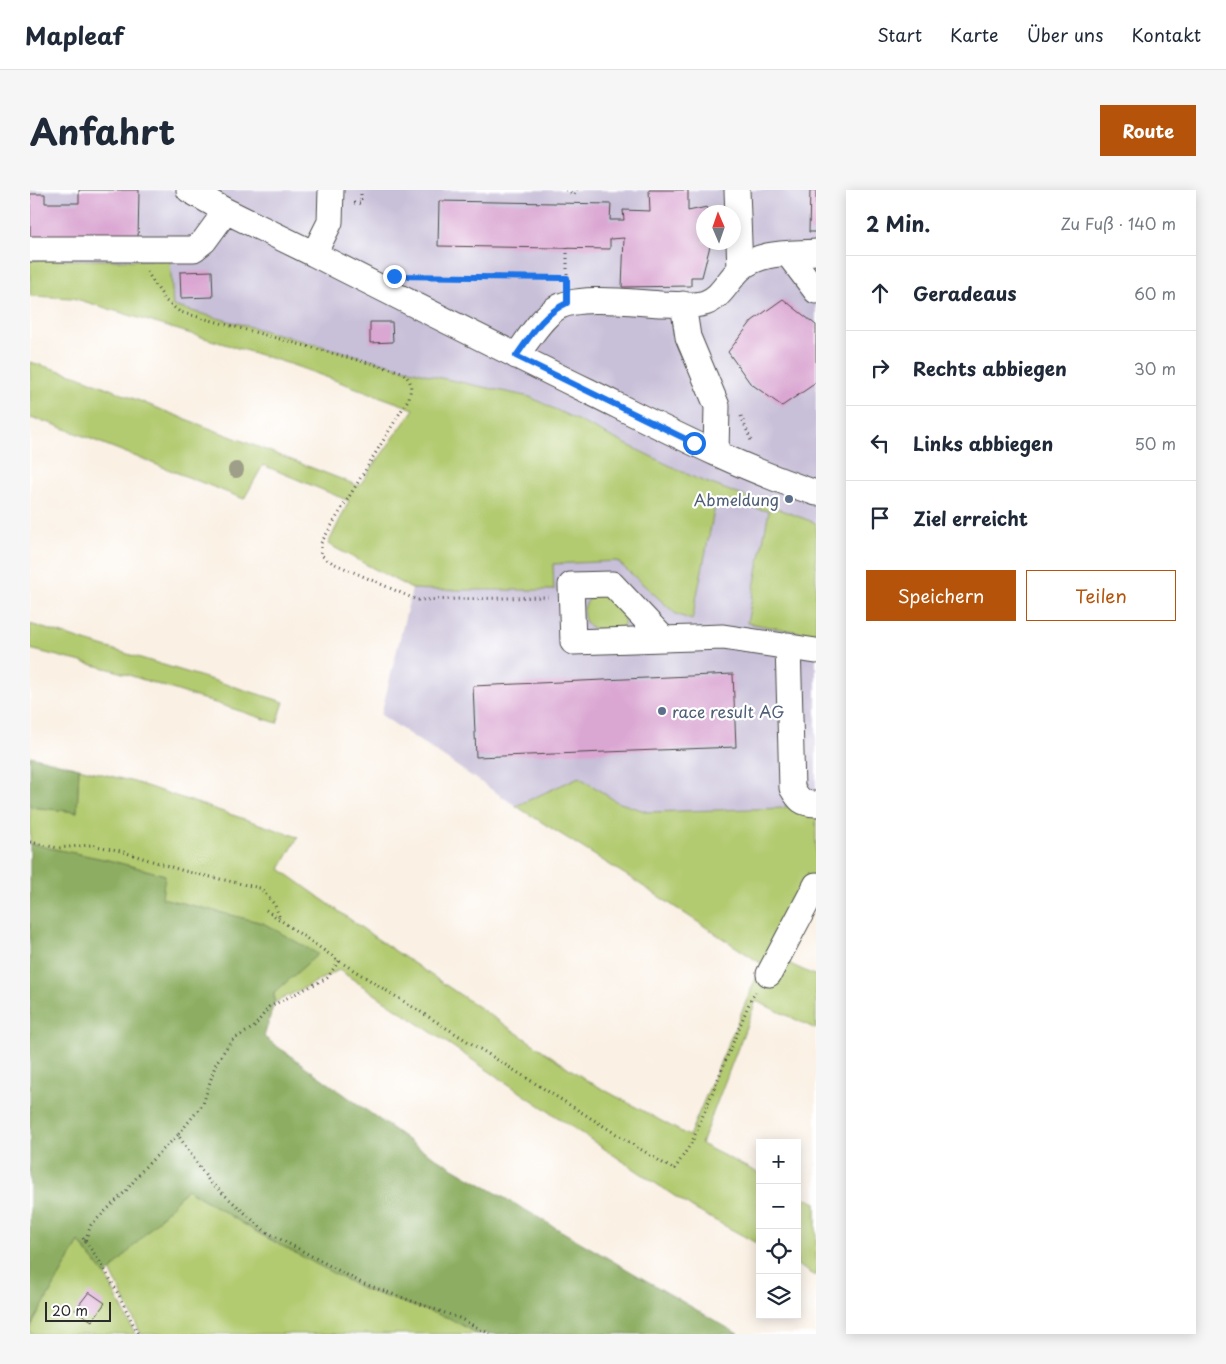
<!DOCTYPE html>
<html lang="de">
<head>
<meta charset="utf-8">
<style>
	body { margin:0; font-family:"Playpen Sans",sans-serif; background:#f6f6f7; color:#1f2937 }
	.controls { position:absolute; right:15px; bottom:15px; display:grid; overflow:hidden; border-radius:0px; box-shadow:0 2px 12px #0003 }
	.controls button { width:45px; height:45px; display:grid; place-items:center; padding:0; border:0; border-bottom:1px solid #e0e1e3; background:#fff; color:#1f2937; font:25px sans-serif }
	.compass { position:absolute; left:666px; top:15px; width:45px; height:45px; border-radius:50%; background:#fff; box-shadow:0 2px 12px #0003; rotate:358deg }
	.scale { position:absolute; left:15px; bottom:12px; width:66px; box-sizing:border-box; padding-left:5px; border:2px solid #2b2b2b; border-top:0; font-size:14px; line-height:18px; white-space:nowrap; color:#2b2b2b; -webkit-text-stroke:4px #fff; paint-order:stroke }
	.stop { position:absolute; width:15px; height:15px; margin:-11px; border:4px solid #1a73e8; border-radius:50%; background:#fff }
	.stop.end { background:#1a73e8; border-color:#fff; box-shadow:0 1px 5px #0008 }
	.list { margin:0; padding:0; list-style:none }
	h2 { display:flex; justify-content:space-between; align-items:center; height:65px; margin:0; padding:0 20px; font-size:21px }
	h2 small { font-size:16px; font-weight:400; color:#747a83 }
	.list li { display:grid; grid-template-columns:32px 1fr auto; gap:15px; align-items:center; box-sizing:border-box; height:75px; padding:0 20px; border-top:1px solid #e0e1e3 }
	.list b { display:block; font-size:19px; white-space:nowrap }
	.list em { font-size:16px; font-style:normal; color:#747a83 }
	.actions { display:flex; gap:10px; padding:15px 20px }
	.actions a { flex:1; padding:11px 0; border:1px solid #b45309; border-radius:0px; text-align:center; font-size:18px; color:#b45309 }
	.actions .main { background:#b45309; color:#fff }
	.icon { flex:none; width:28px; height:28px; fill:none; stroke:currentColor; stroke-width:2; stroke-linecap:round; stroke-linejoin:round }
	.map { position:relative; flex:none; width:786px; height:1144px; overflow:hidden; border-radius:0px }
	header { display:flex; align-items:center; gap:30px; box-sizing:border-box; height:70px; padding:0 25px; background:#fff; border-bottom:1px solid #e0e1e3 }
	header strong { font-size:24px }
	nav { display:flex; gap:28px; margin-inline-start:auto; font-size:18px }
	.intro { display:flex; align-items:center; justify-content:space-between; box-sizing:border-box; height:120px; padding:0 30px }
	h1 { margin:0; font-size:35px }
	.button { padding:12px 22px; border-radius:0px; background:#b45309; color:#fff; font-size:18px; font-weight:700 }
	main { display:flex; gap:30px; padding:0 30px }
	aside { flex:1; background:#fff; border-radius:0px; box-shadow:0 2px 12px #0003 }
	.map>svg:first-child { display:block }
</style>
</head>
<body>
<header>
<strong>Mapleaf</strong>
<nav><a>Start</a><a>Karte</a><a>Über uns</a><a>Kontakt</a></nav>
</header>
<div class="intro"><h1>Anfahrt</h1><a class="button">Route</a></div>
<main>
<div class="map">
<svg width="786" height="1144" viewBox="0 0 786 1144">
	<rect width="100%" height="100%" fill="#fff"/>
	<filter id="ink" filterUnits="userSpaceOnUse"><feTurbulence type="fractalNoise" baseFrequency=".02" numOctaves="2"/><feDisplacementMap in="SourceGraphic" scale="10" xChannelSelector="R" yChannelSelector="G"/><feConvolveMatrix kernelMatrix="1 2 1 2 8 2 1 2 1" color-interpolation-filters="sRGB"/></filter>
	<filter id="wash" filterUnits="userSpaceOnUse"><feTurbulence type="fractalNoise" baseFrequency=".0096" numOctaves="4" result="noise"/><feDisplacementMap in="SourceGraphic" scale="20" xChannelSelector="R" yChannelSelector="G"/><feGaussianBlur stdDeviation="1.12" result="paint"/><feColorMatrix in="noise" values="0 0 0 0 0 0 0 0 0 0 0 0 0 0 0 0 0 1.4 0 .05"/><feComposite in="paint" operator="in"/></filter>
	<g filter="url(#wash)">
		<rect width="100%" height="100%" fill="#faf0e3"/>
		<path fill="#c8bfd8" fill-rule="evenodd" d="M 0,0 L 786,0 L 786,607 L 755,608 L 756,618 L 618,622 L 587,612 L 549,587 L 486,616 L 351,525 L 382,399 L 298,354 L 405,187 L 143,116 L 0,70 ZM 674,22 L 704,22 L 704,52 L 674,52 Z"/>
		<path fill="#b2ca6f" stroke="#6e7a4d" d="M 0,70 L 140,70 L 143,116 L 406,187 L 500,207 L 665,288 L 786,333 L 786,445 L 717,433 L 739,321 L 686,311 L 662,430 L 646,424 L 587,371 L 523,374 L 524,400 L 406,400 L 382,399 L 298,354 L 319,311 L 233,275 L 214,309 L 20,233 L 0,228 L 0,172 L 48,186 L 127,218 L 329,296 L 384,219 L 260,174 L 43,108 L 0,106 Z
			M 576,405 C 585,414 599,423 593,437 C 585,439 569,441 561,437 C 550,430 552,412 563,407 C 567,405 572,405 576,405 Z
			M 0,434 L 254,512 L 247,533 L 83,480 L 0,459 Z
			M 49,578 L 104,592 L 268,647 L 250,679 L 346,748 L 558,891 L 659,946 L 732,774 L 599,687 L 486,616 L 549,587 L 587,612 L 618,622 L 756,618 L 755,607 L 786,618 L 786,681 L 732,782 L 758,773 L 786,786 L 786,839 L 726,811 L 671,954 L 730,984 L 730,1055 L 664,1019 L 637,1001 L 309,780 L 244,813 L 244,803 L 287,764 L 233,733 L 131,708 L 135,685 L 78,670 L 0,654 L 0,617 L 47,622 Z
			M 157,999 L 230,1044 L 333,1099 L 419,1128 L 448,1144 L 111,1144 L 80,1080 Z
			M 767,1004 L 786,1013 L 786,1086 L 767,1075 Z
			M 49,1052 L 76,1086 L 105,1144 L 0,1144 L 0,1138 Z"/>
		<path fill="#8dae62" stroke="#5c6c46" d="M 0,566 L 49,578 L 47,622 L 0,617 Z
			M 0,654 L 78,670 L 135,685 L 132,708 L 233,733 L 288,764 L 244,803 L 244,813 L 234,847 L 389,958 L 708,1144 L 448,1144 L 419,1128 L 333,1099 L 230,1044 L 157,999 L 76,1086 L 49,1052 L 0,1138 Z"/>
		<g id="blocks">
			<path fill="#daa6d2" d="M 49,0 L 109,0 L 108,51 L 0,50 L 0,4 L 15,4 L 15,13 L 49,13 Z
				M 619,0 L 658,0 L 658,21 L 677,17 L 677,22 L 674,22 L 674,52 L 681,52 L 672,87 L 661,87 L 661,96 L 592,97 L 594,48 L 580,49 L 580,59 L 408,56 L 409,11 L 581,14 L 580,30 L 594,30 L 593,20 L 620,21 Z
				M 780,0 L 786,0 L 786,42 L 779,42 Z
				M 182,81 L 183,107 L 151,108 L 150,82 Z
				M 753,109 L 786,135 L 786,191 L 783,195 L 752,216 L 720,193 L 698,162 L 722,131 Z
				M 340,132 L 362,132 L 363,152 L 340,153 Z
				M 703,484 L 706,557 L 446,567 L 443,496 Z
				M 59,1102 L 75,1113 L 62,1131 L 45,1120 Z"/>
		</g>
	</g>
	<g filter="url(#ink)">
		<use href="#blocks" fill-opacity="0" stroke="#4a4947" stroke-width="1"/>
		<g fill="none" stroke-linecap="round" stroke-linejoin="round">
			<g stroke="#4a4947" stroke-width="27">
				<path id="minor" d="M 159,0 L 196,21 L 284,64
					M 301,0 L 300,32 L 284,64 C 375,110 466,156 558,201 C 633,238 707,277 786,303
					M 707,0 L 710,79
					M 0,59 L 164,59 L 174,51 L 196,21
					M 758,64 L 786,101
					M 653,114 L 658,147 L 687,216 L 686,263
					M 486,166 C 498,150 509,131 525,119 C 546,104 607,113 633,114 C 646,114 663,117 675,113 C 692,107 697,91 710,79 C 730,61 760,64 786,62
					M 633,448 L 582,394 L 541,395 L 543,452 L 693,447 L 786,461
					M 758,455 L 762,598 C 769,610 772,614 786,614
					M 739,784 L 786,695"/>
			</g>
			<path stroke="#4a4947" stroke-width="3" stroke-dasharray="1 4" stroke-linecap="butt" d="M 536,0 L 544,5 L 547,0
				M 324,13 L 331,13 L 331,0
				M 537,58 L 537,90
				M 117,82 L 136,111 L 150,122 L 372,182 C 382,192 382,194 379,208 L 291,353 L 291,365 L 303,373 L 387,410 L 518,407
				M 383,86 L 537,88
				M 711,226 L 722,253
				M 0,652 L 28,658 L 61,655 L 87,660 L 154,681 L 230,698 L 245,715 L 250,729
				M 236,720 L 309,771 L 644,980 L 662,952 L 721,809 L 726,802
				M 309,771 L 297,788 L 239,817 L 224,837 L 201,851 L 186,873 L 173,914 L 148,945 L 179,991 L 235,1041 L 332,1093 L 429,1128 L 460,1144
				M 53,1048 L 55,1051 L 61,1035 L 96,1001 L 114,978 L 148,945
				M 55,1051 C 77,1079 92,1111 108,1144"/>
			<use href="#minor" stroke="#fff" stroke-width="25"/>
		</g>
		<circle fill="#9f9e89" cx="206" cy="280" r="8"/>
	</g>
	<g fill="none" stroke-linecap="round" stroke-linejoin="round" filter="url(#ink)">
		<path stroke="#1a73e8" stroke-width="6" d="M 364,86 L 537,88 L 537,113 C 513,124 501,145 486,166 L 664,253"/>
	</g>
	<g fill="#5c6f8a" stroke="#fff" stroke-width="2">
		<circle cx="759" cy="309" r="5"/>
		<circle cx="632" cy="521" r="5"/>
	</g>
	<g text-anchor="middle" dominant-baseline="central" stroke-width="4.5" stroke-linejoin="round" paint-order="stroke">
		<g font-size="16" fill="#4e5e75" stroke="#fff" text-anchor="end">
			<text x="749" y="309">Abmeldung</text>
			<text x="642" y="521" text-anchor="start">race result AG</text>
		</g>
	</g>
</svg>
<div class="controls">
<button>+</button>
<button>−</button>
<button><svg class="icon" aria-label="locate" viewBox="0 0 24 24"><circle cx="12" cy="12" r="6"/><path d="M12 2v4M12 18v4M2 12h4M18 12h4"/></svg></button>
<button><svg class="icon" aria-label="layers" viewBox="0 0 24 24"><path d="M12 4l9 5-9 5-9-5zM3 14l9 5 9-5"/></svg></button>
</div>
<svg class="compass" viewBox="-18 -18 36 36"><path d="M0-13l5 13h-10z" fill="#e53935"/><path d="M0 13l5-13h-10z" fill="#747a83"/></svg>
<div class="scale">20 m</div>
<div class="stop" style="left:664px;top:253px"></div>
<div class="stop end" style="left:364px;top:86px"></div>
</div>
<aside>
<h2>2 Min.<small>Zu Fuß · 140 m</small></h2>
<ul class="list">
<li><svg class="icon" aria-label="ahead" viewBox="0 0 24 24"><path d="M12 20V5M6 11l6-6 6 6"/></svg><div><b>Geradeaus</b></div><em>60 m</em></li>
<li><svg class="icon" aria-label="right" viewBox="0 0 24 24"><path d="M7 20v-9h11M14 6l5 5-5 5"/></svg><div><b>Rechts abbiegen</b></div><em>30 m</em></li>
<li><svg class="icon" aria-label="left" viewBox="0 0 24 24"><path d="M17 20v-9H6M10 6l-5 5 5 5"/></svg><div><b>Links abbiegen</b></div><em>50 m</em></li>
<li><svg class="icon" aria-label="arrive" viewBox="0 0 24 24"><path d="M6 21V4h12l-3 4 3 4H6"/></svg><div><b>Ziel erreicht</b></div></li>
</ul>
<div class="actions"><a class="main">Speichern</a><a>Teilen</a></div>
</aside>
</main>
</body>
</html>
